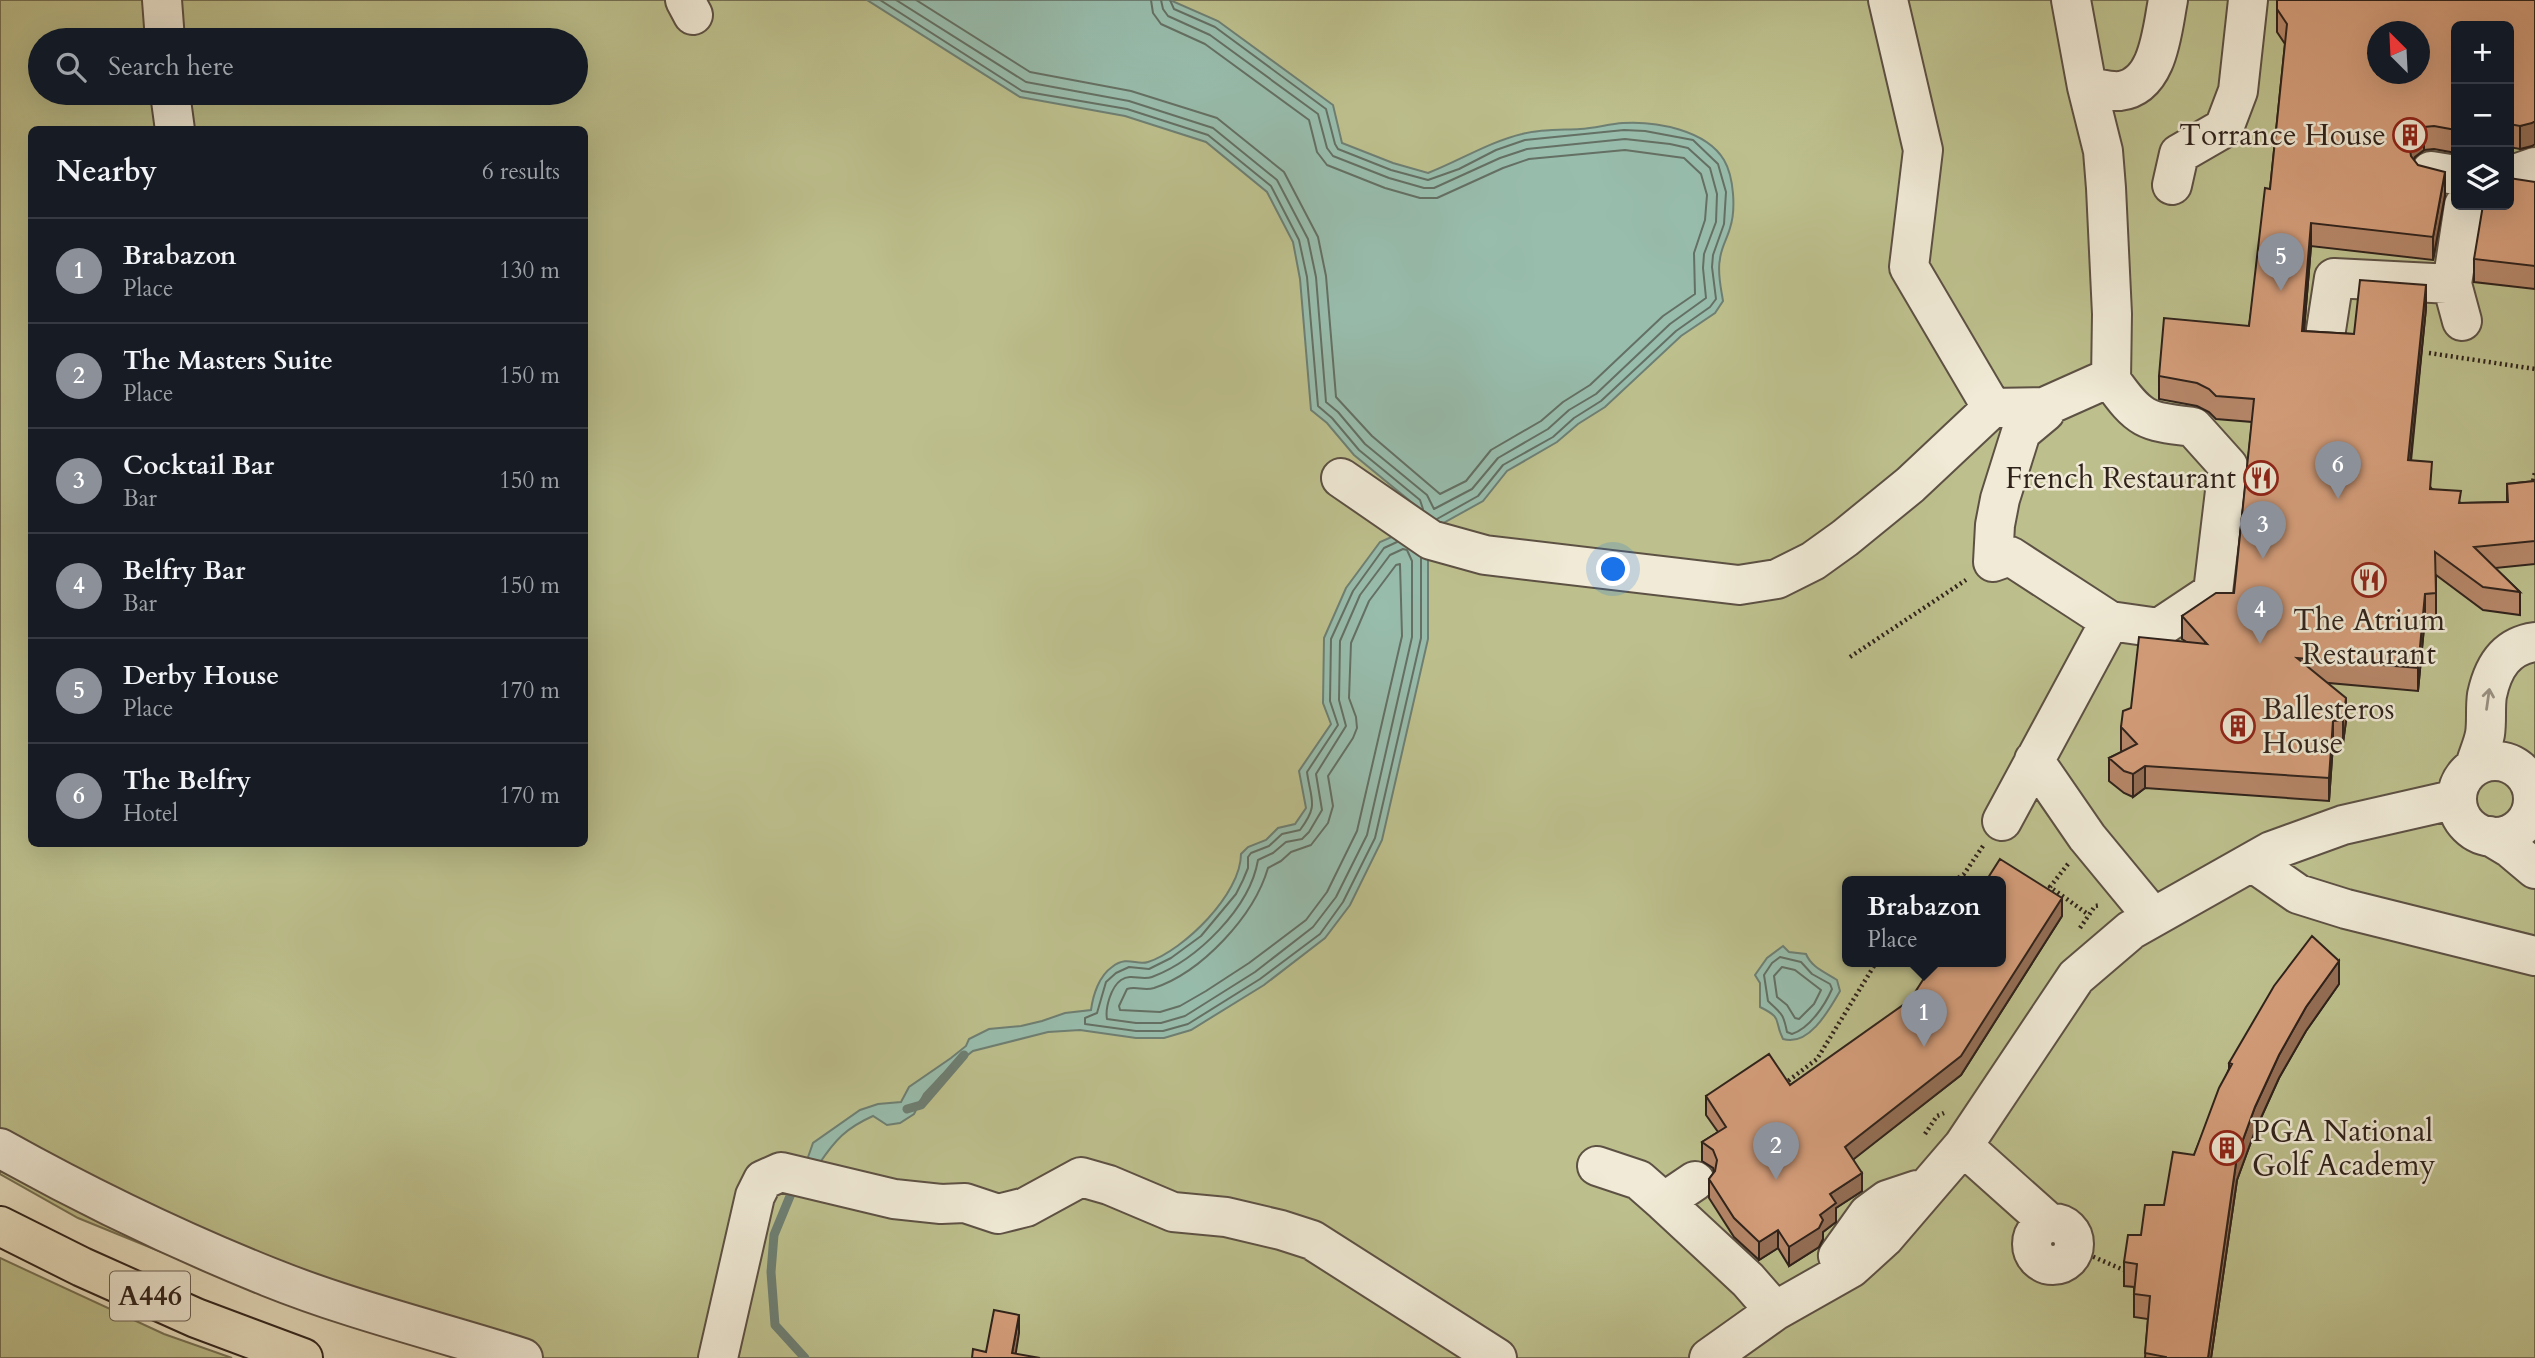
<!DOCTYPE html>
<html lang="en">
<head>
<meta charset="utf-8">
<style>
	body { margin:0; font-family:Cardo,serif; background:#20242c; color:#f1f3f6 }
	.controls { position:absolute; right:21px; top:21px; display:grid; overflow:hidden; border-radius:10px; box-shadow:0 7px 28px #0002 }
	.controls button { width:63px; height:63px; display:grid; place-items:center; padding:0; border:0; border-bottom:2px solid #363941; background:#171b24; color:#f1f3f6; font:35px sans-serif }
	.compass { position:absolute; left:2367px; top:21px; width:63px; height:63px; border-radius:50%; background:#171b24; box-shadow:0 7px 28px #0002; rotate:336deg }
	.you { position:absolute; left:1614px; top:570px; width:24px; height:24px; margin:-18px; border:5px solid #fff; border-radius:50%; background:#1a73e8; box-shadow:0 0 0 10px #1a73e833 }
	.badge { display:grid; place-items:center; width:46px; height:46px; border-radius:50%; background:#8c9099; color:#fff; font-size:23px; font-weight:700 }
	.pin { position:absolute; translate:-50% -58px; filter:drop-shadow(0 2px 4px #0008) }
	.pin::after { content:''; position:absolute; top:37px; width:24px; height:21px; background:inherit; clip-path:polygon(0 0,100% 0,50% 100%) }
	.popup { position:absolute; left:1842px; top:876px; width:164px; height:91px; box-sizing:border-box; display:grid; place-content:center; border-radius:10px; background:#171b24; filter:drop-shadow(0 2px 5px #0005); font-size:23px; white-space:nowrap; color:#9ea1a6 }
	.popup b { font-size:26px; color:#f1f3f6 }
	.popup::after { content:''; position:absolute; left:50%; top:100%; margin-left:-14px; border:14px solid transparent; border-top-color:#171b24 }
	.list { margin:0; padding:0; list-style:none }
	h2 { display:flex; justify-content:space-between; align-items:center; height:91px; margin:0; padding:0 28px; font-size:30px }
	h2 small { font-size:23px; font-weight:400; color:#9ea1a6 }
	.list li { display:grid; grid-template-columns:46px 1fr auto; gap:21px; align-items:center; box-sizing:border-box; height:105px; padding:0 28px; border-top:2px solid #363941 }
	.list b { display:block; font-size:26px; white-space:nowrap }
	.list p { margin:0; font-size:23px; white-space:nowrap; color:#9ea1a6 }
	.list em { font-size:23px; font-style:normal; color:#9ea1a6 }
	.icon { flex:none; width:38px; height:38px; fill:none; stroke:currentColor; stroke-width:2; stroke-linecap:round; stroke-linejoin:round }
	.map { position:relative; flex:none; width:2535px; height:1358px; overflow:hidden }
	.search { position:absolute; background:#171b24; box-shadow:0 7px 28px #0002; left:28px; top:28px; width:560px; height:77px; display:flex; align-items:center; gap:18px; box-sizing:border-box; padding:0 24px; border-radius:38px; color:#9ea1a6; font-size:26px }
	.panel { position:absolute; background:#171b24; box-shadow:0 7px 28px #0002; left:28px; top:126px; width:560px; height:721px; border-radius:10px }
	.map>svg:first-child { display:block }
</style>
</head>
<body>
<div class="map">
<svg width="2535" height="1358" viewBox="0 0 2535 1358">
	<rect width="100%" height="100%" fill="#e8dfc0"/>
	<filter id="stains"><feTurbulence type="fractalNoise" baseFrequency=".00286" numOctaves="4"/><feColorMatrix values="0 0 0 0 .2 0 0 0 0 .09 0 0 0 0 .02 0 0 0 .5 -.17"/></filter>
	<radialGradient id="worn" r=".72"><stop offset=".6" stop-color="#630" stop-opacity="0"/><stop offset="1" stop-color="#630" stop-opacity=".3"/></radialGradient>
	<path fill="#bdc08d" stroke="#767154" stroke-width="2" fill-rule="evenodd" d="M 0,0 L 2535,0 L 2535,1358 L 459,1358 L 306,1311 L 78,1218 L 0,1174 ZM 2456,26 L 2509,26 L 2509,205 L 2456,205 ZM 2378,32 L 2420,32 L 2420,74 L 2378,74 ZM 40,40 L 576,40 L 576,93 L 40,93 ZM 32,130 L 584,130 L 584,844 L 32,844 ZM 1847,881 L 2001,881 L 2001,961 L 1847,961 Z
		M 0,1258 L 164,1334 L 232,1358 L 0,1358 Z"/>
	<path fill="#98bdad" stroke="#6e7f73" stroke-width="2" d="M 867,0 L 1170,0 L 1218,21 L 1333,105 L 1342,143 L 1393,163 L 1428,173 C 1459,161 1489,142 1522,134 C 1540,129 1562,130 1580,129 C 1595,128 1609,124 1623,123 C 1656,121 1706,130 1724,160 C 1734,177 1736,210 1730,228 C 1727,239 1721,248 1720,259 C 1717,272 1721,288 1723,301 L 1715,313 L 1681,336 L 1605,407 L 1578,424 L 1557,442 L 1507,471 L 1483,501 L 1440,525 L 1428,557 L 1428,639 L 1382,840 L 1350,905 L 1325,938 L 1264,985 L 1191,1030 L 1164,1038 L 1136,1038 L 1080,1030 L 1048,1032 L 973,1051 L 942,1075 L 924,1094 L 914,1114 L 900,1123 L 887,1125 L 873,1116 C 846,1128 835,1140 819,1164 L 807,1160 L 813,1143 L 860,1110 L 878,1104 L 901,1102 L 909,1087 L 951,1058 L 966,1046 L 969,1039 L 989,1029 L 1021,1026 L 1042,1021 L 1065,1013 L 1091,1010 C 1093,995 1099,976 1112,967 C 1128,955 1136,966 1148,962 C 1184,950 1241,894 1241,854 L 1248,847 L 1266,840 L 1278,828 L 1295,824 L 1306,808 L 1299,771 L 1331,724 L 1323,703 L 1324,638 L 1346,588 L 1380,542 L 1394,536 L 1416,506 L 1354,455 L 1327,423 L 1311,410 L 1300,279 L 1293,242 L 1267,192 L 1206,142 L 1125,116 L 1020,97 Z
		M 1783,946 L 1789,952 L 1806,954 C 1812,968 1825,972 1837,980 L 1840,991 C 1829,1010 1809,1047 1783,1039 C 1773,1019 1784,1019 1760,1007 L 1760,983 L 1755,975 L 1767,958 Z"/>
	<g fill="none" stroke-linecap="round" stroke-linejoin="round">
		<path stroke="#647064" stroke-width="2" d="M 880,0 L 1022,91 L 1127,109 L 1208,135 L 1271,186 L 1299,240 L 1307,277 L 1318,406 L 1332,418 L 1359,450 L 1420,500 L 1423,509
			M 896,0 L 1026,82 L 1129,101 L 1213,128 L 1277,180 L 1308,239 L 1316,277 L 1326,402 L 1338,412 L 1365,444 L 1427,495 L 1434,509 L 1472,489 L 1498,458 L 1548,429 L 1569,410 L 1596,394 L 1670,324 L 1706,298 L 1703,268 L 1704,254 L 1716,222 L 1717,194 L 1710,168 L 1688,148 L 1670,144 L 1625,139 L 1527,149 L 1500,158 L 1434,188 L 1424,188 L 1389,178 L 1333,156 L 1327,148 L 1318,114 L 1210,35 L 1168,16 L 1163,9 L 1161,0
			M 916,0 L 1030,72 L 1131,91 L 1217,118 L 1284,172 L 1318,237 L 1326,276 L 1336,397 L 1372,436 L 1440,494 L 1466,481 L 1491,450 L 1541,421 L 1563,402 L 1590,385 L 1663,316 L 1695,294 L 1694,253 L 1705,220 L 1707,195 L 1701,174 L 1684,158 L 1625,150 L 1529,159 L 1503,168 L 1437,198 L 1420,198 L 1385,188 L 1327,165 L 1317,152 L 1309,120 L 1205,44 L 1161,24 L 1153,13 L 1151,0
			M 1170,0 L 1174,9 L 1215,27 L 1326,109 L 1335,144 L 1338,149 L 1391,170 L 1428,180 L 1459,169 L 1496,150 L 1525,140 L 1624,130 L 1645,131 L 1693,140 L 1718,164 L 1726,192 L 1724,224 L 1713,255 L 1712,267 L 1716,299 L 1710,307 L 1676,331 L 1601,401 L 1574,418 L 1553,437 L 1503,465 L 1478,496 L 1437,519
			M 1397,542 L 1384,548 L 1353,591 L 1331,639 L 1330,701 L 1338,725 L 1307,772 C 1311,801 1319,805 1300,830 L 1282,834 L 1269,846 L 1251,853 L 1248,857 L 1248,868 L 1243,880 L 1236,894 L 1201,936 L 1171,958 L 1149,969 L 1129,967 L 1116,973 L 1106,982 L 1097,1013 L 1085,1018 L 1085,1024 L 1136,1031 L 1163,1031 L 1188,1024 L 1260,979 L 1320,934 L 1343,902 L 1375,838 L 1421,638 L 1421,558
			M 1403,549 L 1407,550 L 1412,561 L 1412,637 L 1367,835 L 1336,897 L 1313,927 L 1255,972 L 1185,1016 L 1161,1023 L 1136,1023 L 1107,1019 C 1105,1008 1111,987 1121,980 C 1132,973 1141,981 1152,977 C 1197,960 1250,908 1258,860 L 1273,853 L 1286,842 L 1302,839 L 1309,832 L 1322,810 L 1316,774 L 1346,726 L 1339,700 L 1340,641 L 1360,595 L 1390,555 Z
			M 1400,564 L 1402,636 L 1357,831 L 1327,892 L 1306,920 L 1249,963 L 1206,991 L 1180,1006 L 1160,1012 L 1120,1010 L 1119,1006 L 1127,989 C 1136,986 1144,991 1154,988 C 1202,972 1254,916 1268,868 L 1281,861 L 1291,852 L 1311,845 L 1328,823 L 1333,806 L 1328,776 L 1353,738 L 1357,728 L 1356,717 L 1349,698 L 1351,643 L 1369,601 L 1396,565 Z
			M 1780,957 L 1801,962 L 1812,974 L 1830,984 L 1832,989 C 1825,1005 1810,1028 1792,1034 L 1787,1032 C 1783,1012 1781,1014 1768,1001 L 1764,975 L 1772,963 Z
			M 1782,967 L 1795,970 L 1821,990 L 1814,1004 L 1799,1019 L 1795,1018 L 1787,1005 L 1777,997 L 1774,976 Z"/>
		<path stroke="#6e7f73" stroke-width="9" d="M 907,1109 L 921,1105 L 964,1055
			M 795,1184 L 774,1235 L 771,1272 L 775,1325 L 805,1358"/>
		<g stroke="#5d5144" stroke-width="42">
			<path id="minor" d="M 162,0 L 165,40
				M 685,0 L 693,15
				M 2071,0 L 2087,87
				M 170,93 L 175,130
				M 2431,171 L 2456,175
				M 2509,176 L 2535,167
				M 2172,185 L 2179,154 L 2224,128 L 2238,91 L 2248,0
				M 2462,321 L 2452,284 L 2464,205
				M 2326,330 L 2334,278 L 2452,284
				M 2111,380 L 2112,314 L 2106,188 L 2103,151 L 2087,87 C 2097,88 2110,92 2120,91 C 2159,86 2162,30 2168,0
				M 2044,407 L 2100,382 L 2111,380 C 2140,421 2145,421 2193,427 L 2228,466 L 2213,592 L 2159,628 L 2110,621
				M 1992,408 L 2044,407 L 2045,412 L 2021,432 L 2000,499 L 1995,525 L 1993,562 L 2010,556 L 2110,621 L 2002,821
				M 1341,478 L 1431,540 L 1485,555 L 1739,585 L 1777,579 L 1813,561 L 1845,538 L 1910,485 L 1992,408 L 1909,267 L 1923,150 L 1888,0
				M 2034,760 L 2087,837 L 2153,917
				M2457 799a38 38 0 1 1 76 0a38 38 0 1 1-76 0Z
				M 2475,766 C 2478,755 2483,745 2485,734 C 2487,721 2485,708 2487,695 C 2493,667 2506,646 2535,642
				M 2490,836 L 2510,848 L 2535,869
				M 2252,862 L 2298,894 L 2346,909 L 2535,956
				M 1963,1146 L 2049,1223
				M 0,1148 C 86,1196 177,1240 269,1277 C 351,1310 438,1331 523,1358
				M 1597,1166 L 1639,1180 L 1664,1202
				M 1695,1181 L 1664,1202 L 1748,1280 L 1775,1311
				M2032 1244a21 21 0 1 1 42 0a21 21 0 1 1-42 0Z
				M 1842,1267 L 1838,1256 L 1868,1214 L 1887,1200 L 1917,1190
				M 718,1358 L 755,1196 L 763,1180 L 781,1172 L 894,1199 L 941,1204 L 965,1203 L 998,1214 L 1026,1207 L 1081,1177 L 1109,1185 L 1173,1212 L 1226,1217 L 1281,1230 L 1312,1240 L 1497,1358
				M 1709,1358 L 1775,1311 L 1851,1268 L 1884,1238 L 1963,1146 L 2076,977 L 2131,930 L 2271,851 L 2343,825 L 2457,799"/>
		</g>
		<g stroke="#2f221b" stroke-width="42">
			<path id="highway" d="M 0,1226 L 82,1267 L 196,1318 L 303,1358"/>
		</g>
		<path stroke="#2f221b" stroke-width="4.5" stroke-dasharray="2 3.5" stroke-linecap="butt" d="M 2429,353 L 2535,369
			M 2532,486 L 2535,472
			M 1850,657 L 1966,580
			M 2068,864 L 2050,887 L 2089,915
			M 1954,881 L 1964,874 L 1983,846
			M 2080,928 L 2095,906 L 2101,905
			M 1784,1084 L 1817,1059 L 1877,961
			M 1925,1134 L 1937,1116 L 1944,1113
			M 2073,1248 L 2126,1271"/>
		<use href="#minor" stroke="#f0ead6" stroke-width="38"/>
		<use href="#highway" stroke="#e8dfc0" stroke-width="38"/>
	</g>
	<path fill="#b68769" stroke="#2f221b" stroke-width="2" d="M 2277,0 L 2535,0 L 2532,146 L 2520,149 L 2509,147 L 2509,26 L 2456,26 L 2456,153 L 2434,149 L 2424,150 L 2415,157 L 2413,160 L 2445,195 L 2433,260 L 2311,246 L 2304,331 L 2354,334 L 2426,308 L 2411,461 L 2432,489 L 2461,503 L 2507,502 L 2507,484 L 2535,481 L 2535,564 L 2495,568 L 2520,592 L 2520,615 L 2483,610 L 2436,575 L 2436,616 L 2425,617 L 2418,691 L 2328,683 L 2346,721 L 2343,743 L 2333,744 L 2329,801 L 2145,788 L 2133,797 L 2124,793 L 2109,781 L 2109,758 L 2122,752 L 2121,750 L 2121,727 L 2131,708 L 2185,641 L 2182,639 L 2182,616 L 2234,593 L 2252,422 L 2216,419 L 2209,412 L 2197,406 L 2159,399 L 2159,376 L 2249,326 L 2270,189 L 2285,44 L 2277,32 Z
		M 2535,182 L 2535,289 L 2474,282 L 2474,259 Z
		M 2062,916 L 1961,1075 L 1853,1159 L 1862,1191 L 1836,1208 L 1836,1222 L 1823,1232 L 1823,1239 L 1819,1247 L 1789,1266 L 1778,1248 L 1759,1260 L 1734,1237 L 1709,1198 L 1709,1179 L 1714,1172 L 1713,1168 L 1702,1161 L 1702,1142 L 1718,1132 L 1706,1115 L 1706,1096 L 1790,1085 Z
		M 2339,984 L 2306,1031 L 2279,1078 L 2255,1131 L 2237,1180 L 2211,1358 L 2145,1358 L 2148,1319 L 2134,1317 L 2134,1287 L 2124,1286 L 2124,1262 L 2141,1235 L 2164,1205 L 2194,1155 L 2229,1069 L 2229,1063 Z"/>
	<path fill="#946e55" stroke="#2f221b" stroke-width="2" d="M 2535,121 L 2535,144 L 2532,146 L 2520,149 L 2520,126 Z
		M 2424,127 L 2424,150 L 2415,157 L 2409,168 L 2409,145 L 2415,134 Z
		M 2445,172 L 2445,195 L 2433,260 L 2433,237 Z
		M 2311,223 L 2311,246 L 2302,354 L 2302,331 Z
		M 2426,285 L 2426,308 L 2408,483 L 2408,460 Z
		M 2425,594 L 2425,617 L 2418,691 L 2418,668 Z
		M 2346,698 L 2346,721 L 2343,743 L 2343,720 Z
		M 2333,721 L 2333,744 L 2329,801 L 2329,778 Z
		M 2145,766 L 2145,788 L 2133,797 L 2133,774 Z
		M 2062,898 L 2062,916 L 1961,1075 L 1845,1166 L 1845,1147 Z
		M 2339,961 L 2339,984 L 2306,1031 L 2279,1078 L 2255,1131 L 2237,1180 L 2211,1358 L 2208,1358 L 2237,1156 L 2255,1107 L 2279,1055 L 2306,1007 Z
		M 1862,1173 L 1862,1191 L 1836,1208 L 1836,1222 L 1823,1232 L 1823,1239 L 1819,1247 L 1789,1266 L 1789,1247 L 1820,1215 L 1830,1194 Z
		M 1778,1230 L 1778,1248 L 1759,1260 L 1759,1242 Z
		M 1019,1315 L 1019,1333 L 1015,1358 L 1012,1353 Z"/>
	<path fill="#d49d7a" stroke="#2f221b" stroke-width="2" fill-rule="evenodd" d="M 2277,0 L 2535,0 L 2535,121 L 2532,123 L 2520,126 L 2509,124 L 2509,26 L 2456,26 L 2456,130 L 2434,126 L 2424,127 L 2415,134 L 2409,145 L 2411,156 L 2418,165 L 2445,172 L 2433,237 L 2311,223 L 2302,331 L 2354,334 L 2360,280 L 2426,285 L 2408,460 L 2432,462 L 2430,489 L 2461,491 L 2459,503 L 2508,502 L 2507,484 L 2535,481 L 2535,541 L 2474,547 L 2520,592 L 2483,587 L 2435,552 L 2436,593 L 2425,594 L 2418,668 L 2297,658 L 2346,698 L 2343,720 L 2333,721 L 2329,778 L 2145,766 L 2133,774 L 2124,771 L 2109,758 L 2137,744 L 2121,727 L 2123,711 L 2131,708 L 2139,637 L 2207,644 L 2182,616 L 2216,593 L 2234,593 L 2254,399 L 2216,396 L 2209,389 L 2197,383 L 2159,376 L 2164,318 L 2249,326 L 2265,188 L 2270,189 L 2287,24 L 2277,9 ZM 2377,32 L 2419,32 L 2419,74 L 2377,74 Z
		M 2509,178 L 2535,182 L 2535,266 L 2474,259 L 2483,205 L 2509,205 Z
		M 2000,859 L 2062,898 L 1961,1056 L 1845,1147 L 1862,1173 L 1830,1194 L 1836,1203 L 1820,1215 L 1823,1220 L 1819,1228 L 1789,1247 L 1778,1230 L 1759,1242 L 1734,1218 L 1709,1179 L 1715,1171 L 1717,1160 L 1713,1150 L 1702,1142 L 1726,1127 L 1706,1096 L 1769,1054 L 1790,1085 L 1910,1000 L 1935,961 L 2001,961 L 2001,881 L 1986,881 Z
		M 2312,936 L 2339,961 L 2306,1007 L 2279,1055 L 2255,1107 L 2237,1156 L 2208,1358 L 2166,1358 L 2166,1357 L 2145,1353 L 2150,1296 L 2134,1294 L 2137,1264 L 2124,1262 L 2128,1235 L 2141,1235 L 2145,1205 L 2164,1205 L 2173,1152 L 2194,1155 L 2219,1088 L 2232,1064 L 2229,1063 L 2274,986 Z
		M 994,1310 L 1019,1315 L 1012,1353 L 1040,1358 L 972,1358 L 973,1349 L 986,1352 Z"/>
	<defs><path id="oneway-shaft" d="M-6 0H5M1.5-3L5.5 0L1.5 3" fill="none" stroke-width="1.6" stroke-linecap="round" stroke-linejoin="round" transform="scale(1.75)"/></defs>
	<use stroke="#999082" href="#oneway-shaft" transform="translate(2488 699) rotate(-82)"/>
	<defs>
		<g id="building-ring" transform="scale(1.75)"><circle r="9.5" fill="#f0ead6" stroke="#8f2418" stroke-width="1.5"/><path d="M-4-6H4V6H1V3H-1V6H-4ZM-2.5-4.3h1.7v1.8h-1.7ZM.8-4.3h1.7v1.8H.8ZM-2.5-1h1.7V.8h-1.7ZM.8-1h1.7V.8H.8Z" fill="#8f2418"/></g>
		<g id="restaurant-ring" transform="scale(1.75)"><circle r="9.5" fill="#f0ead6" stroke="#8f2418" stroke-width="1.5"/><path d="M-5-6h1v4h1v-4h1v4h1v-4h1v5L-1.5 .5V6h-2V.5L-5-1ZM5-6V6H3V1.5H1.5Q1.5-4 5-6Z" fill="#8f2418"/></g>
	</defs>
	<g fill-rule="evenodd">
		<use href="#building-ring" x="2410" y="135"/>
		<use href="#restaurant-ring" x="2261" y="478"/>
		<use href="#restaurant-ring" x="2369" y="580"/>
		<use href="#building-ring" x="2238" y="726"/>
		<use href="#building-ring" x="2227" y="1148"/>
	</g>
	<g text-anchor="middle" dominant-baseline="central" stroke-width="5" stroke-linejoin="round" paint-order="stroke">
		<rect fill="#f0ead6" stroke="#695e53" stroke-width="2" x="110" y="1271.5" width="80" height="49" rx="5"/>
		<g font-size="28" font-weight="bold" fill="#2f221b">
			<text x="150" y="1296">A446</text>
		</g>
		<g font-size="30" fill="#2f221b" stroke="#f0ead6" text-anchor="end">
			<text x="2386" y="135">Torrance House</text>
			<text x="2236" y="478">French Restaurant</text>
			<text x="2369" y="620" text-anchor="middle">The Atrium<tspan x="2369" dy="34">Restaurant</tspan></text>
			<text x="2262" y="709" text-anchor="start">Ballesteros<tspan x="2262" dy="34">House</tspan></text>
			<text x="2252" y="1131" text-anchor="start">PGA National<tspan x="2252" dy="34">Golf Academy</tspan></text>
		</g>
	</g>
	<rect width="100%" height="100%" filter="url(#stains)"/>
	<rect width="100%" height="100%" fill="url(#worn)"/>
</svg>
<div class="controls">
<button>+</button>
<button>−</button>
<button><svg class="icon" aria-label="layers" viewBox="0 0 24 24"><path d="M12 4l9 5-9 5-9-5zM3 14l9 5 9-5"/></svg></button>
</div>
<svg class="compass" viewBox="-18 -18 36 36"><path d="M0-13l5 13h-10z" fill="#e53935"/><path d="M0 13l5-13h-10z" fill="#9ea1a6"/></svg>
<div class="you"></div>
<div class="pin badge" style="left:1924px;top:1047px">1</div>
<div class="popup"><b>Brabazon</b>Place</div>
<div class="pin badge" style="left:1776px;top:1180px">2</div>
<div class="pin badge" style="left:2263px;top:559px">3</div>
<div class="pin badge" style="left:2260px;top:644px">4</div>
<div class="pin badge" style="left:2281px;top:291px">5</div>
<div class="pin badge" style="left:2338px;top:499px">6</div>
<div class="search"><svg class="icon" aria-label="search" viewBox="0 0 24 24"><circle cx="10" cy="10" r="6"/><path d="M15 15l6 6"/></svg>Search here</div>
<section class="panel">
<h2>Nearby<small>6 results</small></h2>
<ul class="list">
<li><span class="badge">1</span><div><b>Brabazon</b><p>Place</p></div><em>130 m</em></li>
<li><span class="badge">2</span><div><b>The Masters Suite</b><p>Place</p></div><em>150 m</em></li>
<li><span class="badge">3</span><div><b>Cocktail Bar</b><p>Bar</p></div><em>150 m</em></li>
<li><span class="badge">4</span><div><b>Belfry Bar</b><p>Bar</p></div><em>150 m</em></li>
<li><span class="badge">5</span><div><b>Derby House</b><p>Place</p></div><em>170 m</em></li>
<li><span class="badge">6</span><div><b>The Belfry</b><p>Hotel</p></div><em>170 m</em></li>
</ul>
</section>
</div>
</body>
</html>
